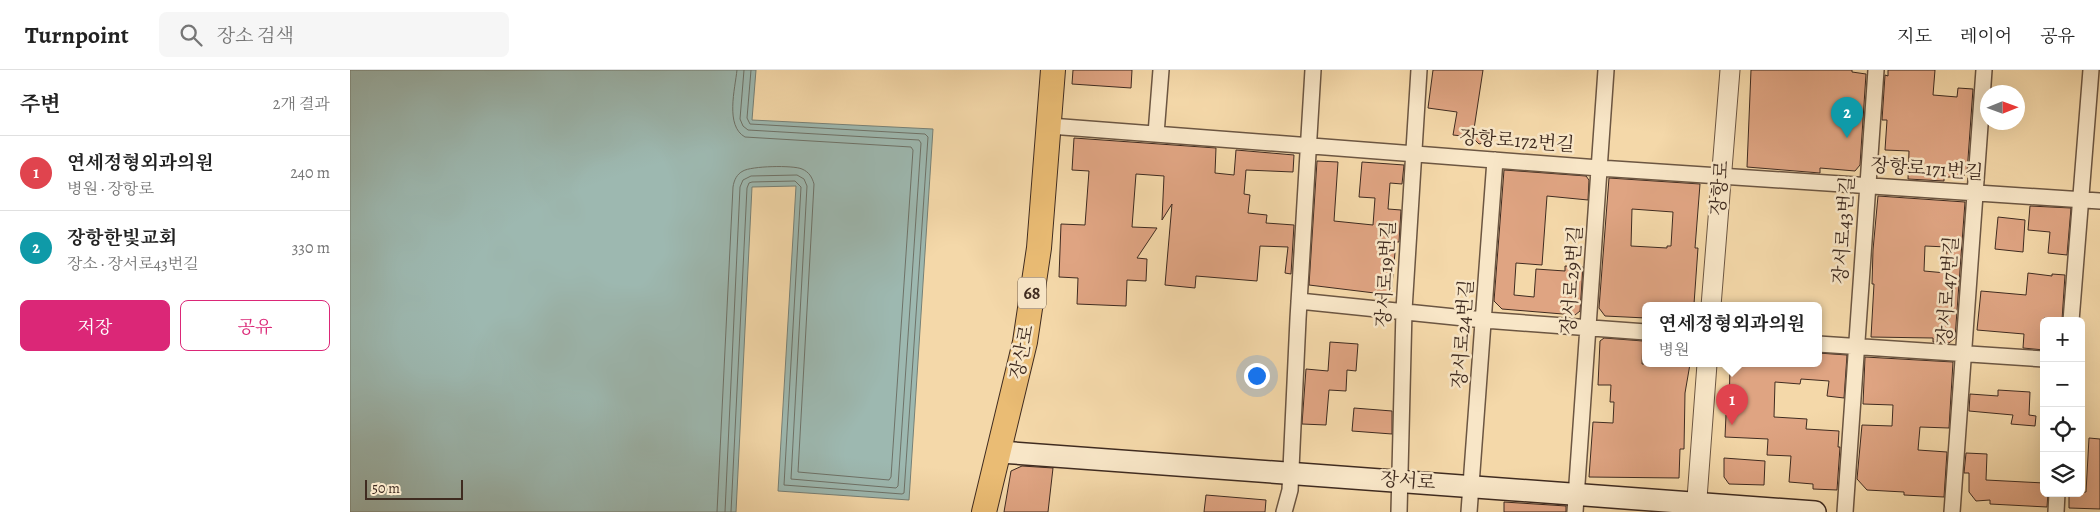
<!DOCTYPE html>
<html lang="ko">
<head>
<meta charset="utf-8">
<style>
	body { margin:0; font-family:Alegreya,"Noto Serif KR",serif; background:#f6f6f6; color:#222 }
	.controls { position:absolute; right:15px; bottom:15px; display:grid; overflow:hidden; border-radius:8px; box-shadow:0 5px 20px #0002 }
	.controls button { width:45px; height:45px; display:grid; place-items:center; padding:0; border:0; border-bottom:1px solid #e0e0e0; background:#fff; color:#222; font:25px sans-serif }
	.compass { position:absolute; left:1630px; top:15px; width:45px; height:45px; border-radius:50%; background:#fff; box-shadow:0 5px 20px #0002; rotate:89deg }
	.scale { position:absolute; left:15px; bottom:12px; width:98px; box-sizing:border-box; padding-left:5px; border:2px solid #3f2b20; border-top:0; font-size:14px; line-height:18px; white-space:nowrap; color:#3f2b20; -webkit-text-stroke:4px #f8e6c7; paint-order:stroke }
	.you { position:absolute; left:906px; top:305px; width:18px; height:18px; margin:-12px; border:4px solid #fff; border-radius:50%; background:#1a73e8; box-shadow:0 0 0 8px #1a73e833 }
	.badge { display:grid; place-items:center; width:32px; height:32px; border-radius:50%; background:#db2777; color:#fff; font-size:16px; font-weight:700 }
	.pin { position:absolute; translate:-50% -41px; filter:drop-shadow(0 1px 2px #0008) }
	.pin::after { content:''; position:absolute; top:26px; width:18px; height:15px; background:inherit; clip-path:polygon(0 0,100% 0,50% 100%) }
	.popup { position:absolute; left:1292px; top:232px; width:180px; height:65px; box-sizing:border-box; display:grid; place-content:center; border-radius:8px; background:#fff; filter:drop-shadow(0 1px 4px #0005); font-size:16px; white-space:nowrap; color:#767676 }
	.popup b { font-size:19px; color:#222 }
	.popup::after { content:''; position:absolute; left:50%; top:100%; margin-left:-10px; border:10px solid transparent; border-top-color:#fff }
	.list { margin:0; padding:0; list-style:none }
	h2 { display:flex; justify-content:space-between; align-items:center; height:65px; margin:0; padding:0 20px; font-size:21px }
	h2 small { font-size:16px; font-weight:400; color:#767676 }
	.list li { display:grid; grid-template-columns:32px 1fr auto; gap:15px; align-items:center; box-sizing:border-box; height:75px; padding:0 20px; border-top:1px solid #e0e0e0 }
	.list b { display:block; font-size:19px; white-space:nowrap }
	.list p { margin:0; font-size:16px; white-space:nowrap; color:#767676 }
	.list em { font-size:16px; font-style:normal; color:#767676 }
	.actions { display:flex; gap:10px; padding:15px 20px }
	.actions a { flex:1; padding:11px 0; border:1px solid #db2777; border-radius:8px; text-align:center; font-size:18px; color:#db2777 }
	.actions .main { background:#db2777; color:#fff }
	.icon { flex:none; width:28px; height:28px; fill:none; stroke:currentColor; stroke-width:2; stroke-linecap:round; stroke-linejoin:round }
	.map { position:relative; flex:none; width:1750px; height:442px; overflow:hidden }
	header { display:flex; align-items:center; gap:30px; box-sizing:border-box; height:70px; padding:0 25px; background:#fff; border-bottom:1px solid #e0e0e0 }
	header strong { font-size:24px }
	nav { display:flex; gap:28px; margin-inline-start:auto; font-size:18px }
	.search { width:350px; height:45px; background:#f6f6f6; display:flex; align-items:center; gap:12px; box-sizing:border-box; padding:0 18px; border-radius:8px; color:#767676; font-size:19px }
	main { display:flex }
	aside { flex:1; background:#fff }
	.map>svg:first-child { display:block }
</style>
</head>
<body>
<header>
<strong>Turnpoint</strong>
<div class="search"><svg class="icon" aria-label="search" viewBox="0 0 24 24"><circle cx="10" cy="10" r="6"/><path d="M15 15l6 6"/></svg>장소 검색</div>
<nav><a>지도</a><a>레이어</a><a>공유</a></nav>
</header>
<main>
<aside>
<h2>주변<small>2개 결과</small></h2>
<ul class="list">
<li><span class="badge" style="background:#e0444e">1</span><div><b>연세정형외과의원</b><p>병원 · 장항로</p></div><em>240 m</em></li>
<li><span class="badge" style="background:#0f9aa8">2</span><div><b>장항한빛교회</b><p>장소 · 장서로43번길</p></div><em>330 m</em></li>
</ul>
<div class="actions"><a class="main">저장</a><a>공유</a></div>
</aside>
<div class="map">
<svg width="1750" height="442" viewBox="0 0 1750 442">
	<rect width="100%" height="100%" fill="#f4d8a9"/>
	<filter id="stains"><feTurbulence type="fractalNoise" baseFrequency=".004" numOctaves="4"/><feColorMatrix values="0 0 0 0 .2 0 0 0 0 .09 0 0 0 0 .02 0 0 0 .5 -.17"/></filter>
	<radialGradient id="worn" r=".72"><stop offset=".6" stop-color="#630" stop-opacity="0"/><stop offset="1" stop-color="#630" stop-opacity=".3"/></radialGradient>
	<path fill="#9db8b0" stroke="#778076" d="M 0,0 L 406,0 L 402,50 L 583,59 L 559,430 L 428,421 L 446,116 L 402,117 L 386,442 L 0,442 Z"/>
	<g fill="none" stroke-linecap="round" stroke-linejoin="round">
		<path stroke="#6e7268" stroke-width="1" d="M 367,442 L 383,117 C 384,110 387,104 393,101 C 401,96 443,95 452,99 C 459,102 462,107 464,114 L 448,402 L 539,410 L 541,407 L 563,80 L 561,77 L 395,67 C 375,56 385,19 387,0
			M 375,442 L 390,117 L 393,110 L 401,106 L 447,105 L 454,109 L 457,116 L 441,409 L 546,418 L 548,416 L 571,73 L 569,70 L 398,60 L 393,56 L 390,49 L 394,0
			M 381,442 L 397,118 L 399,113 L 402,112 L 445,111 L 451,117 L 434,415 L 552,424 L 554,423 L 578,67 L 575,64 L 400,54 L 397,48 L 401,0"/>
	</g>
	<path fill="#dfa482" stroke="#3f2b20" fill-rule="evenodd" d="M 723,0 L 782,0 L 781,18 L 722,14 Z
		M 1083,0 L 1133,0 L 1124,59 L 1142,69 L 1135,68 L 1133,73 L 1129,74 L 1122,67 L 1103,65 L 1107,42 L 1078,38 Z
		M 1401,0 L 1502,0 L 1502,2 L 1516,4 L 1510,95 L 1505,101 L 1470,98 L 1470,103 L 1397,97 Z
		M 1538,0 L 1585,0 L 1583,25 L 1607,27 L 1608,18 L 1623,19 L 1617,103 L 1612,107 L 1594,107 L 1594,111 L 1558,109 L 1559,81 L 1535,80 L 1537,50 L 1532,50 L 1535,5 L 1538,6 Z
		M 724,68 L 866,78 L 865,103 L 884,105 L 886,80 L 944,85 L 943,102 L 896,100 L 894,124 L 900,125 L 898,143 L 917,145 L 916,153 L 944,155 L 941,204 L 935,203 L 938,177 L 910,176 L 907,211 L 846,206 L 845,218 L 815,215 L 822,134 L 812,150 L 814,106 L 786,104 L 782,157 L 807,158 L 787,188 L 797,189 L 796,211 L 777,210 L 776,236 L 727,234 L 728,208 L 709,207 L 711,154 L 735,155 L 739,101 L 722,100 Z
		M 967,91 L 988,92 L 984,151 L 1023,155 L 1025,128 L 1009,127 L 1012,92 L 1054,95 L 1052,114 L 1040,113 L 1038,139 L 1051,140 L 1049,172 L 1046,172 L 1041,225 L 959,215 Z
		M 1154,100 L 1236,106 L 1239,110 L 1238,130 L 1197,126 L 1192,195 L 1166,193 L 1164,225 L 1184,227 L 1186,199 L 1215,201 L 1215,196 L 1233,197 L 1230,241 L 1225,245 L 1152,239 L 1144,231 Z
		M 1259,108 L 1350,114 L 1345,178 L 1348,178 L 1344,234 L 1341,234 L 1341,236 L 1296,236 L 1296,248 L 1255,246 L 1249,238 ZM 1282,139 L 1323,142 L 1321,176 L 1317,176 L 1317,178 L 1281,176 Z
		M 1528,126 L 1615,132 L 1605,268 L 1599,273 L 1583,272 L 1583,268 L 1521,267 L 1524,214 L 1522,214 L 1523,180 ZM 1575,176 L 1597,177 L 1596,203 L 1574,201 Z
		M 1680,136 L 1721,138 L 1717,185 L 1698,183 L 1700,162 L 1678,160 Z
		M 1648,147 L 1675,150 L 1673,182 L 1645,179 Z
		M 1678,203 L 1702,206 L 1702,204 L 1715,205 L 1712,250 L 1694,248 L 1694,280 L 1673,278 L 1674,264 L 1627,260 L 1631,221 L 1676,225 Z
		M 1254,268 L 1293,271 L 1292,294 L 1340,294 L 1335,323 L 1334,379 L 1330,379 L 1329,408 L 1239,407 L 1243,352 L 1263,353 L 1264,332 L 1260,332 L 1261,315 L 1248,315 L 1250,271 Z
		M 980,272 L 1008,274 L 1006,301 L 997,300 L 996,321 L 979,320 L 976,355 L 952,354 L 956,299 L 978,301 Z
		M 1468,283 L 1497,285 L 1494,328 L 1477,326 L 1479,311 L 1451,309 L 1450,314 L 1425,312 L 1424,347 L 1457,349 L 1456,359 L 1489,361 L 1488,377 L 1490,377 L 1487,420 L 1463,419 L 1463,414 L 1439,412 L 1441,386 L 1417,385 L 1418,369 L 1375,367 L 1376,345 L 1379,345 L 1380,294 L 1468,294 Z
		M 1515,287 L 1603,292 L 1599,358 L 1570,357 L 1568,380 L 1597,382 L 1594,427 L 1554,425 L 1554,422 L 1517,420 L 1507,409 L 1512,355 L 1542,356 L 1543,335 L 1513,334 Z
		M 1648,320 L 1680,322 L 1679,345 L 1686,346 L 1685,356 L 1661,354 L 1663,345 L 1619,341 L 1620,324 L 1648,326 Z
		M 1004,338 L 1042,341 L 1042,364 L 1002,361 Z
		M 1739,368 L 1750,369 L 1750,439 L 1719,438 L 1719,423 L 1736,422 Z
		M 1616,383 L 1637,384 L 1636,410 L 1694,413 L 1694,423 L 1698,423 L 1697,437 L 1640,434 L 1640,430 L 1626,431 L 1619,422 L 1619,403 L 1614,403 Z
		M 1374,388 L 1415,391 L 1414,415 L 1379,414 L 1374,407 Z
		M 672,396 L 703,398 L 698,442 L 654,442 L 661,401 Z
		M 856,425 L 916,430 L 915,442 L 854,442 Z
		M 1154,432 L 1216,436 L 1216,442 L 1154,442 Z"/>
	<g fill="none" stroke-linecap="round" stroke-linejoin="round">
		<g stroke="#6c5642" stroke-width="18">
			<path id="minor" d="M 700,56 L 1249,98 L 1750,131
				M 806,64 L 811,0
				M 949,231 L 1134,250 L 1296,262
				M 1721,251 L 1741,0
				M 1468,274 L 1694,289
				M 934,442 L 940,420 L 948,249 L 963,0
				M 1049,442 L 1054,240 L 1069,0
				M 1119,442 L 1145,90
				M 1225,442 L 1256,0
				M 1495,442 L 1526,0
				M 1602,442 L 1634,0
				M 1706,442 L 1707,423"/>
		</g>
		<g stroke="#6c5642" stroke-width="21">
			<path id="tertiary" d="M 1361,236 L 1380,0
				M 1346,442 L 1357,294"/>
		</g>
		<g stroke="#3f2b20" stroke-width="24">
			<path id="secondary" d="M 650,382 L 1465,442"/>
		</g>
		<g stroke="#3f2b20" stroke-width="26">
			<path id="primary" d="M 634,442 L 675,272 L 689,178 L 703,0"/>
		</g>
		<use href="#minor" stroke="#f8e6c7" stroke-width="15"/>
		<use href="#tertiary" stroke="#f8e6c7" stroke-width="19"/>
		<use href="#secondary" stroke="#f8e6c7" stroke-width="21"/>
		<use href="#primary" stroke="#eabc74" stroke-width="24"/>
	</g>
	<g text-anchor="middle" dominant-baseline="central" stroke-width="5" stroke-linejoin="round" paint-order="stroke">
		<rect fill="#f8e6c7" stroke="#766352" stroke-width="1" x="668" y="207.5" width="28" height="31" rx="4"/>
		<g font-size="18" font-weight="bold" fill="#3f2b20">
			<text x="682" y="223">68</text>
		</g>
		<g font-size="19" fill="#3f2b20" stroke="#f8e6c7">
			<text transform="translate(1167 71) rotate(4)">장항로172번길</text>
			<text transform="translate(1577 99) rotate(4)">장항로171번길</text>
			<text transform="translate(1370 118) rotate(-86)">장항로</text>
			<text transform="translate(1494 160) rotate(-86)">장서로43번길</text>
			<text transform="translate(1036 204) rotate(-87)">장서로19번길</text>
			<text transform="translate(1222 210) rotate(-86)">장서로29번길</text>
			<text transform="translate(1598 220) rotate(-86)">장서로47번길</text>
			<text transform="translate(1113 264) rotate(-86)">장서로24번길</text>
			<text transform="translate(672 282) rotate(-79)">장산로</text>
			<text transform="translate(1058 411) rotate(4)">장서로</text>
		</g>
	</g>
	<rect width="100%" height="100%" filter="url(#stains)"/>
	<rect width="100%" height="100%" fill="url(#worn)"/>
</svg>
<div class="controls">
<button>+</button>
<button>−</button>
<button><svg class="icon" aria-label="locate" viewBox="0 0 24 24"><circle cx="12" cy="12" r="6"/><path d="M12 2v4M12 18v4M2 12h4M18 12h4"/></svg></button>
<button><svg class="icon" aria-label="layers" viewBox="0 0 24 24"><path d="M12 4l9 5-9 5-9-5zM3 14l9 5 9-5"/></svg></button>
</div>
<svg class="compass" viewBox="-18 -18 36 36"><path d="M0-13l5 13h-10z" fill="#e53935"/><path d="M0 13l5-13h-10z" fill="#767676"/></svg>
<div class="scale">50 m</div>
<div class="you"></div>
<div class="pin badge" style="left:1382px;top:355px;background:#e0444e">1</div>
<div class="popup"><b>연세정형외과의원</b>병원</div>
<div class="pin badge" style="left:1497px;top:68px;background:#0f9aa8">2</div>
</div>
</main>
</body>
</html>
